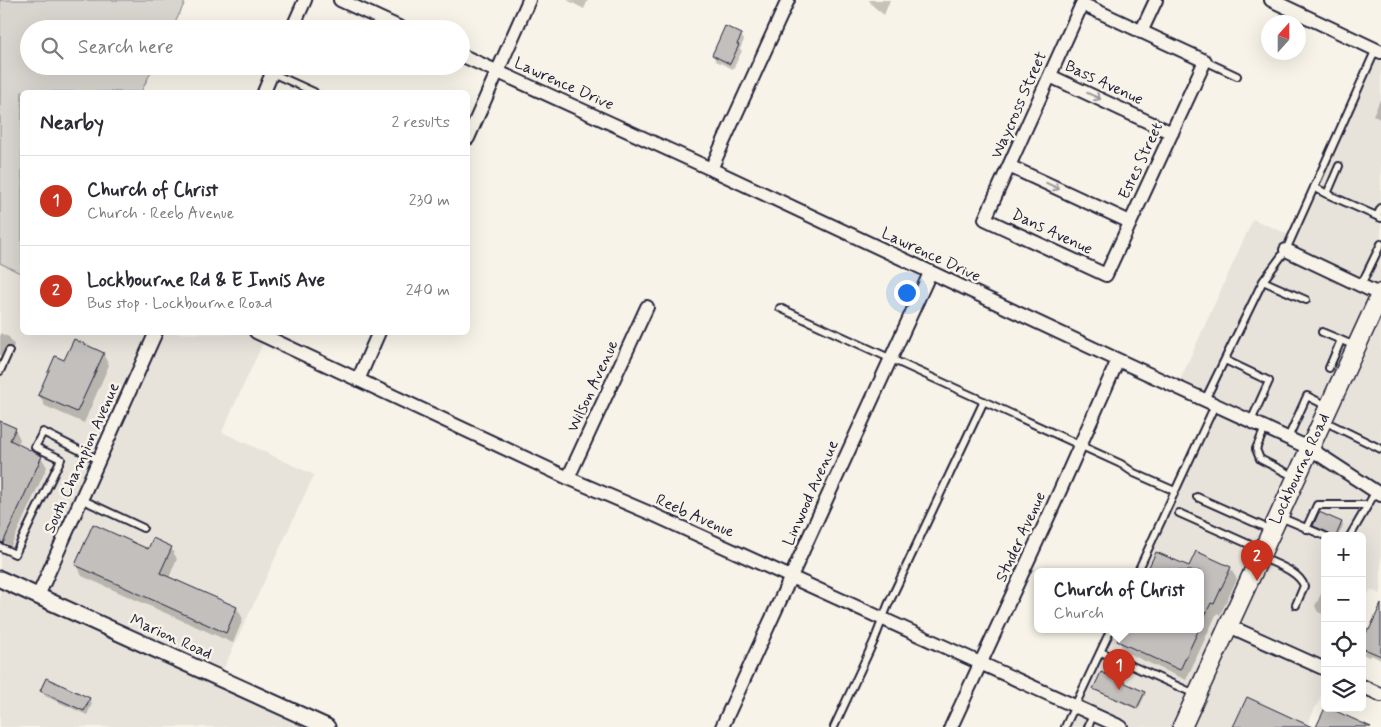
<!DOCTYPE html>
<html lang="en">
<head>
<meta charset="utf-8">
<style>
	body { margin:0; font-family:Mynerve,sans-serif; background:#f7f7f7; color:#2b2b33 }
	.controls { position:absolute; right:15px; bottom:15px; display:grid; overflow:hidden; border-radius:8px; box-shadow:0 5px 20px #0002 }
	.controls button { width:45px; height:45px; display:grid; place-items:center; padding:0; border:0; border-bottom:1px solid #e1e1e2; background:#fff; color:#2b2b33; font:25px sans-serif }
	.compass { position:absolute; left:1261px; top:15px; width:45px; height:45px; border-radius:50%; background:#fff; box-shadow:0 5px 20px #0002; rotate:21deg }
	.you { position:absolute; left:906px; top:292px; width:18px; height:18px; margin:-12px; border:4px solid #fff; border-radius:50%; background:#1a73e8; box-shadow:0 0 0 8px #1a73e833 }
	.badge { display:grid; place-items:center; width:32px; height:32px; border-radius:50%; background:#c8321e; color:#fff; font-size:16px; font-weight:700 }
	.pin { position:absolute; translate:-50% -41px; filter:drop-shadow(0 1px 2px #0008) }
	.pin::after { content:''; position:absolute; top:26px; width:18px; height:15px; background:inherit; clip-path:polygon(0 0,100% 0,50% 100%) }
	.popup { position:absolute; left:1034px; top:568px; width:170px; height:65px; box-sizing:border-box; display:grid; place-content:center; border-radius:8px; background:#fff; filter:drop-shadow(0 1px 4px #0005); font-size:16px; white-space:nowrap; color:#7c7c81 }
	.popup b { font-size:19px; color:#2b2b33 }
	.popup::after { content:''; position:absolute; left:50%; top:100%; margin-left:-10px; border:10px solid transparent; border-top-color:#fff }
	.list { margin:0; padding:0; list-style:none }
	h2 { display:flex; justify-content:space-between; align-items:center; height:65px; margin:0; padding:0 20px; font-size:21px }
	h2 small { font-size:16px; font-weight:400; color:#7c7c81 }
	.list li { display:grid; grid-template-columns:32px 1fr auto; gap:15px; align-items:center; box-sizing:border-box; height:90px; padding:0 20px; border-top:1px solid #e1e1e2 }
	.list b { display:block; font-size:19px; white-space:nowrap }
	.list p { margin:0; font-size:16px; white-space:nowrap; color:#7c7c81 }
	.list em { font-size:16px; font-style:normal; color:#7c7c81 }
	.icon { flex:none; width:28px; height:28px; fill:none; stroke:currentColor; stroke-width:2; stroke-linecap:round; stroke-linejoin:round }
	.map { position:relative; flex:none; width:1381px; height:727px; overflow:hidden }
	.search { position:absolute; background:#fff; box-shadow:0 5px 20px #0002; left:20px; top:20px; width:450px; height:55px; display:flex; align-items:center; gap:12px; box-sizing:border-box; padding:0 18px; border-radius:28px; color:#7c7c81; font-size:19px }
	.panel { position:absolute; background:#fff; box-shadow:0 5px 20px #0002; left:20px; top:90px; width:450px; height:245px; border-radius:8px }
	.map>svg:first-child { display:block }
</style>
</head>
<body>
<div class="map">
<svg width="1381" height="727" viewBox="0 0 1381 727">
	<rect width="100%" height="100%" fill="#f7f3e8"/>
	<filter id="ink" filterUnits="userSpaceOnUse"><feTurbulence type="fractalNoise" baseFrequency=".02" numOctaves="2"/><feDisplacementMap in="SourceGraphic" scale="10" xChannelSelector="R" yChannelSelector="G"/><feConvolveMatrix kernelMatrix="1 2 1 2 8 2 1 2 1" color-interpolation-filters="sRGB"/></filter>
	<g filter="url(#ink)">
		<path fill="#e7e3db" d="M 1375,47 L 1381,50 L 1381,594 L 1370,590 L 1362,608 L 1362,536 L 1325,536 L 1325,688 L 1306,727 L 1063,727 L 1109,629 L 1200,629 L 1200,571 L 1136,571 L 1213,407 L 1176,389 L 1253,219 L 1292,236 Z
			M 0,263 L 22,274 L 22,332 L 267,334 L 222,432 L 314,475 L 220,676 L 328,727 L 0,727 Z"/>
		<path fill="#d8d5cf" stroke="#7d7c85" d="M 0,0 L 186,0 L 172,29 L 29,29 L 29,66 L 154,66 L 141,92 L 22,92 L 22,274 L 0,263 Z"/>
		<path fill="#0003" d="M 567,0 L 588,0 L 584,9 Z
			M 869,0 L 890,0 L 884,15 L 872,5 Z
			M 741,35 L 744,40 L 740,49 L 742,51 L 733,69 L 716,61 L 713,55 Z
			M 1380,100 L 1381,100 L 1381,120 L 1373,115 Z
			M 0,333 L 9,337 L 14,345 L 0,376 Z
			M 103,354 L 109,365 L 84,423 L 45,406 L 39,395 L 65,362 Z
			M 0,422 L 15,429 L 20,439 L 18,445 L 41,457 L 47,467 L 11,546 L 0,541 Z
			M 1320,513 L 1342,523 L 1343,526 L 1338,536 L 1331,536 L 1316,528 L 1314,525 Z
			M 171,548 L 177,559 L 169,578 L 237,608 L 243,619 L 233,643 L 82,576 L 76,565 L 149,550 Z
			M 1157,553 L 1190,568 L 1230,568 L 1237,579 L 1220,615 L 1217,613 L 1186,680 L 1125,652 L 1119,641 L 1124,629 L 1200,629 L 1200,571 L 1148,571 Z
			M 1325,586 L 1325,615 L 1318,612 L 1315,606 Z
			M 1381,607 L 1381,660 L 1371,655 L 1369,657 L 1362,654 L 1362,635 L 1366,636 L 1370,631 Z
			M 1095,689 L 1144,693 L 1145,695 L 1138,710 L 1096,691 Z
			M 42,691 L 89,699 L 92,704 L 87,715 L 45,696 Z"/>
		<path fill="#c2bfbd" stroke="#22223b" d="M 725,26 L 742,34 L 737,44 L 739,45 L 730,64 L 712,55 Z
			M 74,339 L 104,353 L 77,412 L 38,395 L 55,356 L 64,360 Z
			M 0,421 L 16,428 L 10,440 L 42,456 L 3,543 L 0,542 Z
			M 1319,512 L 1342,522 L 1336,536 L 1330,536 L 1327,532 L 1313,526 Z
			M 93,524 L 148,549 L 153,538 L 172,547 L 160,573 L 237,607 L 226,633 L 75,565 Z
			M 1196,551 L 1231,567 L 1214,604 L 1211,603 L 1200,626 L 1200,571 L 1147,571 L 1156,552 L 1189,566 Z
			M 1381,604 L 1381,656 L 1362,648 L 1362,634 L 1365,635 L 1368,629 L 1369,630 Z
			M 1123,629 L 1199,629 L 1180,670 L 1117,641 Z
			M 1101,672 L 1145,692 L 1137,708 L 1093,689 Z
			M 46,678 L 90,698 L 84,711 L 40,691 Z
			M 1247,697 L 1312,727 L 1233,727 Z
			M 1325,708 L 1329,708 L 1371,727 L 1316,727 Z"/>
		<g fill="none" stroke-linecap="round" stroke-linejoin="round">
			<g stroke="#22223b" stroke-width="10">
				<path id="service" d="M 1205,61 L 1237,76
					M 272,73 L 314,92
					M 1339,166 L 1327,194 L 1381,218
					M 1314,187 L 1327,194
					M 1377,216 L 1381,208
					M 1263,281 L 1286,250 L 1376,49
					M 1361,285 L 1381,244
					M 780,308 L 1121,464 L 1134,473 L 1175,491
					M 1322,332 L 1341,340
					M 1225,360 L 1269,381 L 1251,421
					M 1329,368 L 1341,340 L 1355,346
					M 0,371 L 9,351
					M 1205,400 L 1263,281 L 1306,300
					M 1324,421 L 1381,449
					M 1265,428 L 1256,449 L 1260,459 L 1295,477
					M 1288,438 L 1307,396 L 1327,406
					M 1197,497 L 1271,530
					M 81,499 L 143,528
					M 1179,513 L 1262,550
					M 1280,517 L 1325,536
					M 1306,529 L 1317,505 L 1368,505
					M 1350,536 L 1376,491
					M 0,547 L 15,554 L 61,459 L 35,447 L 43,432 L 99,460
					M 1261,557 C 1275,564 1299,571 1304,586 L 1296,605
					M 1138,571 L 1215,405
					M 1101,652 L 1195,694
					M 834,727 L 874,641 L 888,605 L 984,401
					M 1065,727 L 1111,629
					M 1088,727 L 1093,715"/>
			</g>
			<g stroke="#22223b" stroke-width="16">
				<path id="minor" d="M 340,0 L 403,29
					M 1271,0 L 1381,52
					M 1082,4 L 1205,61 L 1106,275 L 985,219 Z
					M 292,29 L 305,0
					M 1141,32 L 1156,0
					M 461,55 L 711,169 L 1118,360 L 1309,448 L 1381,495
					M 1050,76 L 1172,133
					M 264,92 L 275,66
					M 468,138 L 529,0
					M 1009,166 L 1130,222
					M 711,169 L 788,0
					M 1286,250 L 1381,295
					M 256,332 L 568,478 L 652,514 L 1121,727
					M 358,380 L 379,332
					M 568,478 L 647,307
					M 38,596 L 156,332
					M 1229,626 L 1325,669
					M 1362,686 L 1381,695
					M 722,727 L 930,273
					M 951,727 L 1050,513 L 1118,360"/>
			</g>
			<g stroke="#22223b" stroke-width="19">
				<path id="tertiary" d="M 0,579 L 327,727"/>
			</g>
			<g stroke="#22223b" stroke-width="21">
				<path id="secondary" d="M 1182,727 L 1381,293"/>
			</g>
			<use href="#service" stroke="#f7f3e8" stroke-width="6"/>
			<use href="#minor" stroke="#f7f3e8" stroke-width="12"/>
			<use href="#tertiary" stroke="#f7f3e8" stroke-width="15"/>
			<use href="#secondary" stroke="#f7f3e8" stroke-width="18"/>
		</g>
		<defs><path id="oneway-shaft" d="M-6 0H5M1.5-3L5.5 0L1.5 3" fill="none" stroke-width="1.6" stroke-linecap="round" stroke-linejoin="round" transform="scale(1.25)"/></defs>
		<g stroke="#97959a">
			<use href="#oneway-shaft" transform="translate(1094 96) rotate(25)"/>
			<use href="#oneway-shaft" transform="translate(1053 186) rotate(25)"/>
		</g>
	</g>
	<g text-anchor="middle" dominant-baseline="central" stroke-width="5" stroke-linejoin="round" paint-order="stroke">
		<g font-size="16" fill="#22223b" stroke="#f7f3e8">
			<text transform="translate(1104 83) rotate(25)">Bass Avenue</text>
			<text transform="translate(564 84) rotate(24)">Lawrence Drive</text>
			<text transform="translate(1019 105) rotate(-66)">Waycross Street</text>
			<text transform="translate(1141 161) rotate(-65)">Estes Street</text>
			<text transform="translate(1052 232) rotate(25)">Dans Avenue</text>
			<text transform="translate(931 255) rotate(25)">Lawrence Drive</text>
			<text transform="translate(593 386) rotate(-65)">Wilson Avenue</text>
			<text transform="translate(82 458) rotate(-66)">South Champion Avenue</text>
			<text transform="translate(1300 469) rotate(-65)">Lockbourne Road</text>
			<text transform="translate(811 493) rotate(-66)">Linwood Avenue</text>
			<text transform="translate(695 516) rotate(24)">Reeb Avenue</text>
			<text transform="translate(1021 537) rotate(-65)">Studer Avenue</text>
			<text transform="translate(171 637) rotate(24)">Marion Road</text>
		</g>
	</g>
</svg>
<div class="controls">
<button>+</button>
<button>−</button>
<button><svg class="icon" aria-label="locate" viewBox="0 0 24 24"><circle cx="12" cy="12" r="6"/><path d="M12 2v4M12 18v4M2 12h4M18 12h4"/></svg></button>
<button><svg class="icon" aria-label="layers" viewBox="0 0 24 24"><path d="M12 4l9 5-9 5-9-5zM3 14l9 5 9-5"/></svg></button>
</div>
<svg class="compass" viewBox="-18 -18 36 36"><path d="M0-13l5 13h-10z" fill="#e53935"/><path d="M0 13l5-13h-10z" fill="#7c7c81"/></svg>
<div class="you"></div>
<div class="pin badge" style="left:1119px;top:690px">1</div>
<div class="popup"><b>Church of Christ</b>Church</div>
<div class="pin badge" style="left:1257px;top:581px">2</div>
<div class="search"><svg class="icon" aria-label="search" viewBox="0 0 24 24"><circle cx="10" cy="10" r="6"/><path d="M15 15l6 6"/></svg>Search here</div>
<section class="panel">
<h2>Nearby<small>2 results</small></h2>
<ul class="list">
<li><span class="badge">1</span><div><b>Church of Christ</b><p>Church · Reeb Avenue</p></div><em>230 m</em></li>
<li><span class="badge">2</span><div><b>Lockbourne Rd &amp; E Innis Ave</b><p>Bus stop · Lockbourne Road</p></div><em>240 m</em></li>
</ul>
</section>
</div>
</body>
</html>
